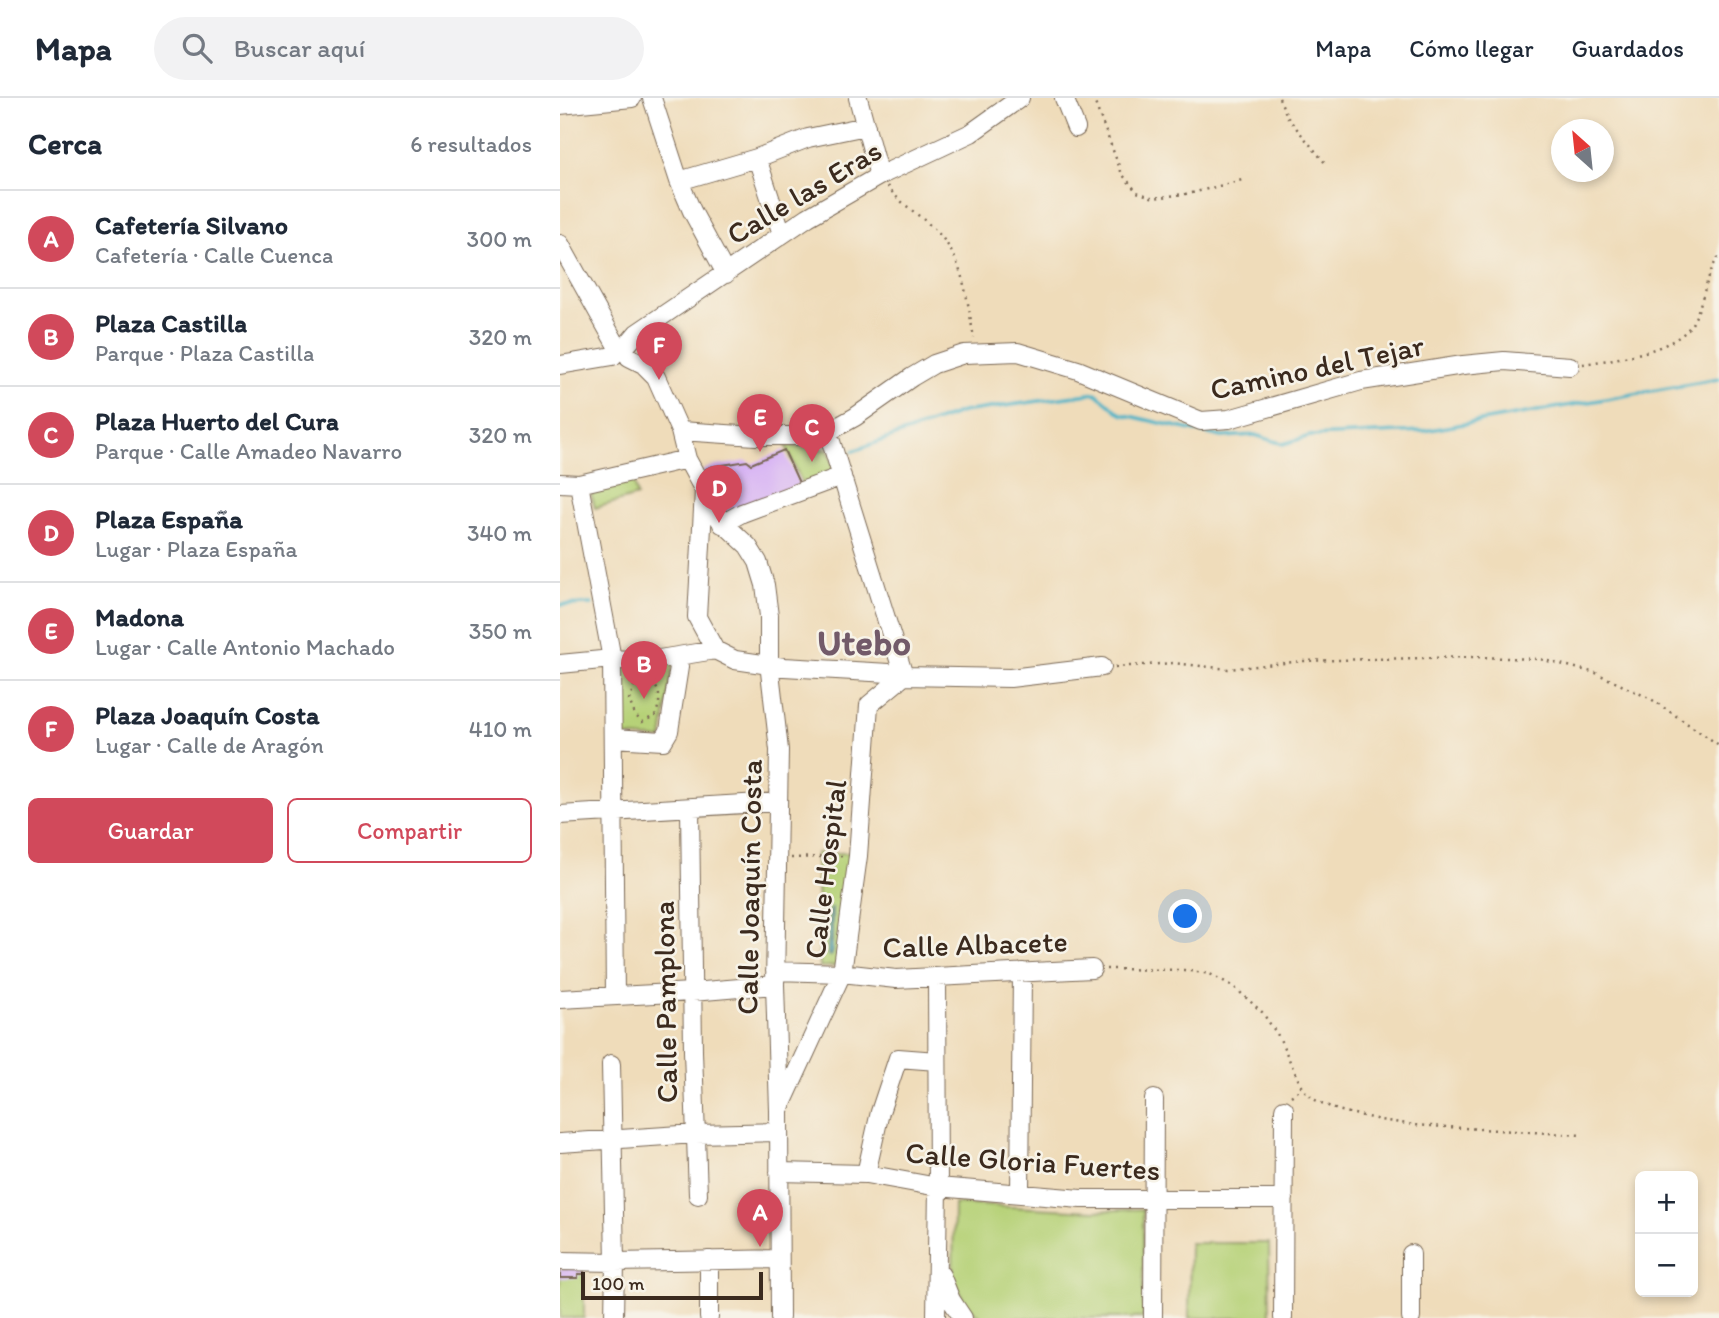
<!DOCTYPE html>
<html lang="es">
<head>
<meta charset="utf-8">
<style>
	body { margin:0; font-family:Itim,sans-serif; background:#f2f2f3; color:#1f2937 }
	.controls { position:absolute; right:21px; bottom:21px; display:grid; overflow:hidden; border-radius:10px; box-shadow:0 4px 10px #0003 }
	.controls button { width:63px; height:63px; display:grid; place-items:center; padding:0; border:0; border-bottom:2px solid #e0e1e3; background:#fff; color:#1f2937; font:35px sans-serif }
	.compass { position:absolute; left:991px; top:21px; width:63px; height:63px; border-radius:50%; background:#fff; box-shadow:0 4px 10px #0003; rotate:333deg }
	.scale { position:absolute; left:21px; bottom:18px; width:182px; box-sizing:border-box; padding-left:7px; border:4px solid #3b2a1e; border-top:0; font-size:19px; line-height:24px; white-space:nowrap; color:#3b2a1e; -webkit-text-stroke:5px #f7f3e8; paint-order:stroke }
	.you { position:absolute; left:626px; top:819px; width:24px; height:24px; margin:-18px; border:5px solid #fff; border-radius:50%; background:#1a73e8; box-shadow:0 0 0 10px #1a73e833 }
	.badge { display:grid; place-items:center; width:46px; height:46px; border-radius:50%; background:#d1495b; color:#fff; font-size:23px; font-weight:700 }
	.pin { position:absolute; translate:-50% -58px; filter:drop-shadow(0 2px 4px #0008) }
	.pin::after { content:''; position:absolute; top:37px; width:24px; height:21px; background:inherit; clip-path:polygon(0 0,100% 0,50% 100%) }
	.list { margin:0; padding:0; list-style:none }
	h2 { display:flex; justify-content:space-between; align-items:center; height:91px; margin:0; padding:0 28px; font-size:30px }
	h2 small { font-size:23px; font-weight:400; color:#747a83 }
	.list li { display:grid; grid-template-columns:46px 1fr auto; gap:21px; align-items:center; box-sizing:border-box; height:98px; padding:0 28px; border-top:2px solid #e0e1e3 }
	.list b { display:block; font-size:26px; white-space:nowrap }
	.list p { margin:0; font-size:23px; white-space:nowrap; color:#747a83 }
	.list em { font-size:23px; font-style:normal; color:#747a83 }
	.actions { display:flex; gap:14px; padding:21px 28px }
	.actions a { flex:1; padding:16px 0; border:2px solid #d1495b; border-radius:10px; text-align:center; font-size:24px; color:#d1495b }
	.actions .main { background:#d1495b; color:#fff }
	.icon { flex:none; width:38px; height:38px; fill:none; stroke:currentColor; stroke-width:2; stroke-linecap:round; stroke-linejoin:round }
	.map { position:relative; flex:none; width:1159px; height:1220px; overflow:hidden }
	header { display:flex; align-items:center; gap:42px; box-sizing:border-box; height:98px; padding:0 35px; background:#fff; border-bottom:2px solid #e0e1e3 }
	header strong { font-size:33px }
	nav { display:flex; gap:38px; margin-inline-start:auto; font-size:24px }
	.search { width:490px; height:63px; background:#f2f2f3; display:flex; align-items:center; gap:18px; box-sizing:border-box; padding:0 24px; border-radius:38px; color:#747a83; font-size:26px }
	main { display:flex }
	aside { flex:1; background:#fff }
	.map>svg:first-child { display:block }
</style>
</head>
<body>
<header>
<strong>Mapa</strong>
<div class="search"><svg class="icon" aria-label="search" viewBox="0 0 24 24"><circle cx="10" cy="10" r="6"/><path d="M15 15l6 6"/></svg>Buscar aquí</div>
<nav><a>Mapa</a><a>Cómo llegar</a><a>Guardados</a></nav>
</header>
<main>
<aside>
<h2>Cerca<small>6 resultados</small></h2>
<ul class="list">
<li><span class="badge">A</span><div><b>Cafetería Silvano</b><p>Cafetería · Calle Cuenca</p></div><em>300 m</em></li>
<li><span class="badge">B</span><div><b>Plaza Castilla</b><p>Parque · Plaza Castilla</p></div><em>320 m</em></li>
<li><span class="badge">C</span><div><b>Plaza Huerto del Cura</b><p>Parque · Calle Amadeo Navarro</p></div><em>320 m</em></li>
<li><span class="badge">D</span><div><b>Plaza España</b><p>Lugar · Plaza España</p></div><em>340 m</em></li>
<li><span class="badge">E</span><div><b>Madona</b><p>Lugar · Calle Antonio Machado</p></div><em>350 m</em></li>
<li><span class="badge">F</span><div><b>Plaza Joaquín Costa</b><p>Lugar · Calle de Aragón</p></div><em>410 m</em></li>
</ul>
<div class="actions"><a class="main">Guardar</a><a>Compartir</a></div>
</aside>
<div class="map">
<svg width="1159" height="1220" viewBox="0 0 1159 1220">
	<rect width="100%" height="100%" fill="#f7f3e8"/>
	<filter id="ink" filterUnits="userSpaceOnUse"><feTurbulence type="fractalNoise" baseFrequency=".0143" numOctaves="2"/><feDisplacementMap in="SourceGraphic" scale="14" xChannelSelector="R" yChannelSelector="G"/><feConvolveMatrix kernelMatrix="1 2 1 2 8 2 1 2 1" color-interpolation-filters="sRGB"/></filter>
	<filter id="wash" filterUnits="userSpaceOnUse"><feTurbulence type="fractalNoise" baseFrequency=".00686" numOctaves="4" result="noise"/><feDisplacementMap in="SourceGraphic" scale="28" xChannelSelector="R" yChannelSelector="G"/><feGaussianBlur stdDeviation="1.57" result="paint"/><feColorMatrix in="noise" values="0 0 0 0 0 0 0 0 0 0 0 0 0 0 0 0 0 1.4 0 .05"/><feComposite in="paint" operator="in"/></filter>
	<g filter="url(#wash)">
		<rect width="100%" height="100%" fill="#efdcba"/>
		<path fill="#b6d177" stroke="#787e4a" stroke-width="2" d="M 226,348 L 268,352 L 276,375 L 243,388 Z
			M 72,381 L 77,398 L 35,410 L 30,392 Z
			M 113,564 L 102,641 L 55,638 L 56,567 Z
			M 256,755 L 296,755 L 278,868 L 260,869 Z
			M 394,1106 L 534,1113 L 583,1111 L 583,1220 L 421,1220 L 405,1205 L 393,1180 Z
			M 630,1145 L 709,1145 L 710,1220 L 629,1220 Z
			M 0,1171 L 24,1171 L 24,1220 L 0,1220 Z"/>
		<path fill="#49b3c7" stroke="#426e72" stroke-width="2" d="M 272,810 L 272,857 L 270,858 L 268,856 L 270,811 Z"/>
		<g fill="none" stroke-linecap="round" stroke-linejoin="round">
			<path stroke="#49b3c7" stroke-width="3.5" d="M 293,353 L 402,314 L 536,295 L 561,316 L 662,339 L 695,337 L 723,346 L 750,338 L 864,333 L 1159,281
				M 0,507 L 32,506"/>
		</g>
		<g id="blocks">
			<path fill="#d7b2f4" d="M 224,352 L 240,387 L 163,416 L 158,406 L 169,401 L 163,389 L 153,394 L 142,373 L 150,369 L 187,363 L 191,366 Z
				M 0,1171 L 24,1171 L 24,1176 L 18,1176 L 18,1180 L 0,1180 Z"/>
		</g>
	</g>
	<g filter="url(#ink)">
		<use href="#blocks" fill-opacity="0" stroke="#7a6855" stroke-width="2"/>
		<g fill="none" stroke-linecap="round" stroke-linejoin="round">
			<g stroke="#7a6855" stroke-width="20">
				<path id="minor" d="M 92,0 L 119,83 L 132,113 L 166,176
					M 298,0 L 319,78
					M 504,0 L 516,30
					M 0,7 L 72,0
					M 197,60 L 222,136
					M 119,83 L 197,60 L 248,40 L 306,28
					M 0,146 L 57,248
					M 66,248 L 77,235 L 248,119 L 319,78 L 411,35 L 460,0
					M 69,259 L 83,266 L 96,279 L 120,333 L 127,361 L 160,422 L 188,448 L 198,464 L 205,487 L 209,518 L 209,565 L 219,652 L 215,887 L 219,1013 L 220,1220
					M 0,267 L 53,258
					M 120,333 L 196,338 L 243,338 L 268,334 L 295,319 L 352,279 L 374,266 L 404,256 L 458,254 L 518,272 L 641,323 L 669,321 L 801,283 L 903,267 L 944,263 L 1010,268
					M 268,334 L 344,578
					M 0,385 L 19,386 L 127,361
					M 19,386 L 52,561 L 55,898
					M 144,393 L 137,519 L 155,552 L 175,562 L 224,569 L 329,575 L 344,578 L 450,580 L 542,569
					M 162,426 L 182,415 L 282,378
					M 0,566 L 52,561 L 87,563 L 155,552
					M 53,640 L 103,643 L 109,633 L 119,569 L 115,560
					M 130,710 L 133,953 L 138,1097
					M 0,717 L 218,704
					M 215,873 L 282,875 L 336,881 L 532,871
					M 0,901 L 132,894 L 215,887
					M 51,966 L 55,1164 L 54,1220
					M 221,1008 L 282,875 L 298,758 L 309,607 L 344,578
					M 0,1045 L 136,1036 L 218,1034
					M 219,1074 L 306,1076 L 378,1089 L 521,1101 L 724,1101
					M 306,1076 L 320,1014 L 338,960 L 377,963
					M 460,1096 L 462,874
					M 851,1156 L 851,1220
					M 0,1163 L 55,1164 L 219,1161
					M 381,1177 L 391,1202 L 403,1220
					M 149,1220 L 149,1162
					M 376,1220 L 378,1089 L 377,879
					M 593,1220 L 594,1001
					M 723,1220 L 724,1011"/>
			</g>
			<path stroke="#7a6855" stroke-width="2.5" stroke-dasharray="2 5" stroke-linecap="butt" d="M 533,0 L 562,76 L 577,94 L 594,100 L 632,95 L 686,81
				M 719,0 L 728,20 L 766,66
				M 327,88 C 342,108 364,119 380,137 C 405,166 407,204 414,240
				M 1023,266 C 1053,261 1117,254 1133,224 C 1144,203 1145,179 1159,158
				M 555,569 L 614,565 L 668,571 L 743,563 L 813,561 L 916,559 L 980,561 L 1036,575 L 1091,601 L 1159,647
				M 87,579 C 101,591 102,601 95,618 L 82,624 L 75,617 L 69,602 L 75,586 Z
				M 231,760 L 284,758
				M 546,871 L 624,872 L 650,876 L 673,888 L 702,914 L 719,939 L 742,990 L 753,1001 L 777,1012 L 820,1022 L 854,1027 L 1021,1037
				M 731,998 L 742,990"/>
			<use href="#minor" stroke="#fff" stroke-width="18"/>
		</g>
	</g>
	<g text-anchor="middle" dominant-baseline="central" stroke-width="5" stroke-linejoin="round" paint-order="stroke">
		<g font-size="30" fill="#3b2a1e" stroke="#f7f3e8">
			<text transform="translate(244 94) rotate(-31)">Calle las Eras</text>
			<text transform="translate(757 269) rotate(-12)">Camino del Tejar</text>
			<text transform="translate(265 771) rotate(-83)">Calle Hospital</text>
			<text transform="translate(189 789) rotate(-89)">Calle Joaquín Costa</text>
			<text transform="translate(415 846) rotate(-2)">Calle Albacete</text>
			<text transform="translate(105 904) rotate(-91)">Calle Pamplona</text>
			<text transform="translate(473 1063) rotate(4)">Calle Gloria Fuertes</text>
		</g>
		<g font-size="37" font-weight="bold" fill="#725a69" stroke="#f7f3e8">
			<text x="304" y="544">Utebo</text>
		</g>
	</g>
</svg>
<div class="controls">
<button>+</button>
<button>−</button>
</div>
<svg class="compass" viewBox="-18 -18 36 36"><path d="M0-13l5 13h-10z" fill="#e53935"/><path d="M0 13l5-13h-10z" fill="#747a83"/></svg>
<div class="scale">100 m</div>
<div class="you"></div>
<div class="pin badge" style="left:200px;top:1149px">A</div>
<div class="pin badge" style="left:84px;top:601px">B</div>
<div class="pin badge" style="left:252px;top:364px">C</div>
<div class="pin badge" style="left:159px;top:425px">D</div>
<div class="pin badge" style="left:200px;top:354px">E</div>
<div class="pin badge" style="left:99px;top:282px">F</div>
</div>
</main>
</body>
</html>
